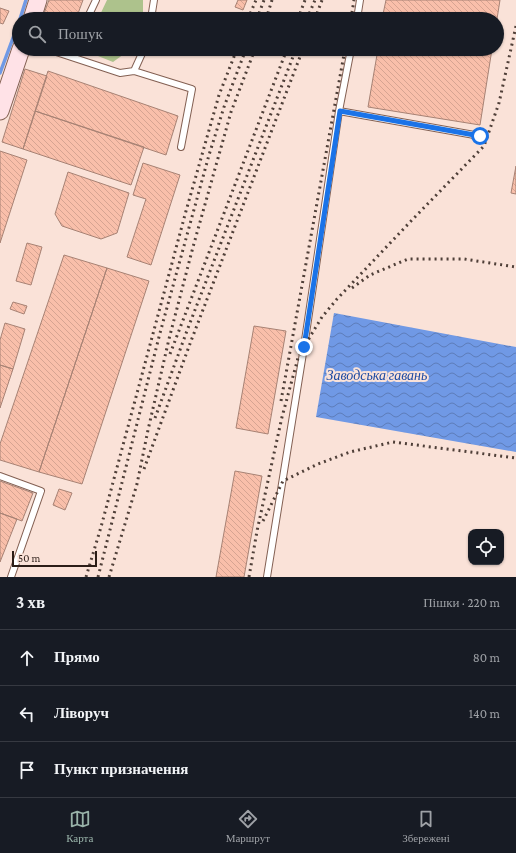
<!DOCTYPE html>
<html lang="uk">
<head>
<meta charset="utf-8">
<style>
	body { margin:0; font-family:"Crimson Pro",serif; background:#242831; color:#f1f3f6 }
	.controls { position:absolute; right:12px; bottom:12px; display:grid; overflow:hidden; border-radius:8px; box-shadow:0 1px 3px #0004 }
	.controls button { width:36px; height:36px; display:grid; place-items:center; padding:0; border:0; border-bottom:1px solid #363941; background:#171b24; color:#f1f3f6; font:20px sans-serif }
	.scale { position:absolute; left:12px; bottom:10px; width:85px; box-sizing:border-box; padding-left:4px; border:2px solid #2b1d17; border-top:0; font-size:11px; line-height:14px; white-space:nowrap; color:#2b1d17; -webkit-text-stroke:3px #fae2d8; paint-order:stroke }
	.stop { position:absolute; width:12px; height:12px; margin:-9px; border:3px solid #1a73e8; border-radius:50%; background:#fff }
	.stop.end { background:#1a73e8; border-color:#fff; box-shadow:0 1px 4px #0008 }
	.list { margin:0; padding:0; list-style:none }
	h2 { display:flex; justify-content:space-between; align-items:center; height:52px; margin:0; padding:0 16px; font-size:17px }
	h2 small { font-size:13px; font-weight:400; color:#9ea1a6 }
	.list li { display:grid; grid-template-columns:26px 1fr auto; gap:12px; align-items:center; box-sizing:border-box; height:56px; padding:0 16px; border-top:1px solid #363941 }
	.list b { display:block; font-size:15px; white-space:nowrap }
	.list em { font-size:13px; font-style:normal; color:#9ea1a6 }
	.icon { flex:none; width:22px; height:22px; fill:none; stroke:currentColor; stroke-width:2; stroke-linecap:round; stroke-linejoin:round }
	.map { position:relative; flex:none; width:516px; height:577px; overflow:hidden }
	.search { position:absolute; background:#171b24; box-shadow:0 1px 3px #0004; left:12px; right:12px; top:12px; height:44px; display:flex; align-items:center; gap:10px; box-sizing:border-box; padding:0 14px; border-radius:22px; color:#9ea1a6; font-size:15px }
	.sheet { height:220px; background:#171b24 }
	nav { display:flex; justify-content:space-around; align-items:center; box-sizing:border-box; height:56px; border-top:1px solid #363941; background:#171b24; font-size:11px; color:#9ea1a6 }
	nav a { display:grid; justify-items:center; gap:2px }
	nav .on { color:#99b3a9 }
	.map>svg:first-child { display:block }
</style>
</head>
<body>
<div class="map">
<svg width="516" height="577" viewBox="0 0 516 577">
	<defs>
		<pattern id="water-waves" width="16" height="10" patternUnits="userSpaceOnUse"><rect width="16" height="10" fill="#7099e5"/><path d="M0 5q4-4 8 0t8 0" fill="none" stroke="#5c7cb9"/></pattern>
		<pattern id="building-back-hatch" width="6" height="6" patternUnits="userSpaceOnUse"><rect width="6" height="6" fill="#f9bfaa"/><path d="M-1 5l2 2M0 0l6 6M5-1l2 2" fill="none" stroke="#d6a492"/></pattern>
	</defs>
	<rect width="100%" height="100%" fill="#fae2d8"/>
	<path fill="#adc28c" d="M 107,0 L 143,0 L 143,19 L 98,19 Z
		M 83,49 L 131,49 L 113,62 L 83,50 Z"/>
	<path fill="url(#water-waves)" d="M 334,313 L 516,347 L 516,452 L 316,417 Z"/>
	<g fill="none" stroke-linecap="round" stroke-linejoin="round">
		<path stroke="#7099e5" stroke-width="3.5" d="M 20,19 L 26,0
			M 0,73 L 19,22"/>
	</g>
	<path fill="url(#building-back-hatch)" stroke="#a78274" d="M 49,0 L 83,0 L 76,19 L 42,19 Z
		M 238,0 L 247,0 L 243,10 L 235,7 Z
		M 386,0 L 500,0 L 497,19 L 382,19 Z
		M 0,8 L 9,11 L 3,24 L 0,23 Z
		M 378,49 L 492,49 L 480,125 L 368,107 Z
		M 25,69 L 47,76 L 23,149 L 2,142 Z
		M 48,71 L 178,116 L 166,155 L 35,111 Z
		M 35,111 L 144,147 L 131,185 L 23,149 Z
		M 0,151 L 27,160 L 0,243 Z
		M 143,163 L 180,175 L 151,265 L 127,257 L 146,199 L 133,195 Z
		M 516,166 L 516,194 L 511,193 Z
		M 68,172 L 129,193 L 117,233 L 101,239 L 62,226 L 55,214 Z
		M 27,243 L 42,247 L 31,285 L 16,281 Z
		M 64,255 L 107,268 L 39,472 L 0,460 L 0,444 Z
		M 107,268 L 149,281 L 82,484 L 39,472 Z
		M 13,302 L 27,306 L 24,314 L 10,309 Z
		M 5,323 L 25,329 L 13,369 L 0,365 L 0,340 Z
		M 254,326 L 286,331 L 268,434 L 236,428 Z
		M 0,365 L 13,369 L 0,408 Z
		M 235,471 L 262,476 L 244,577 L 216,577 Z
		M 0,481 L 33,493 L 22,521 L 0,513 Z
		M 59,489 L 72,493 L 65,510 L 53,505 Z
		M 0,513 L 17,519 L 0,562 Z"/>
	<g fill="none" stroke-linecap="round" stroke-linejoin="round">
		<g stroke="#836053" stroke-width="8">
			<path id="lane" d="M 87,19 L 96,0
				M 151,19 L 154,0
				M 357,19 L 360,0
				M 47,49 L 120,73 L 134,71 L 144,49
				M 70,56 L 73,49
				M 134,71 L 192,89 L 181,147
				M 339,111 L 480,136
				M 0,476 L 41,491 L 11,577
				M 267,577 L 304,347 L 339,111 L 351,49"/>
		</g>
		<g stroke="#836053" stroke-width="19">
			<path id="secondary" d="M 32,19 L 38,0
				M 0,111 L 21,49"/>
		</g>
		<use href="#lane" stroke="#fff" stroke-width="6"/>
		<use href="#secondary" stroke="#ffe2e7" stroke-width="17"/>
		<path stroke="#4f3f38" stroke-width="3" stroke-dasharray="2 4" stroke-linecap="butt" d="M 248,19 L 256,0
			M 257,19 L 264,0
			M 266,19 L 272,0
			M 298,19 L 305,0
			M 307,19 L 315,0
			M 315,19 L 322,0
			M 351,19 L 354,0
			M 352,288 L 370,275 L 408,259 L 464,259 L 516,267
			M 170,354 L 287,49
			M 281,401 L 345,49
			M 155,418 L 188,328 L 296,49
			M 144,469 L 191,341 L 303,49
			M 263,521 L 283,481 L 318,464 L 350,452 L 393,442 L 516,458
			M 86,577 L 101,527 L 186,211 L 219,95 L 237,49
			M 98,577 L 160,333 L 209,155 L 224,107 L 246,49
			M 109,577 L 137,484 L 148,430 L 169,339 L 193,247 L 231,112 L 255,49
			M 249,577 L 257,531 L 282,417 L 298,358 L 311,335 L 322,317 L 337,299 L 412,220 L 484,146 L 499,103 L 516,26"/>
	</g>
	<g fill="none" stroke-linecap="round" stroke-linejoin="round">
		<path stroke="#1a73e8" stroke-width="5" d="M 304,347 L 340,111 L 480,136"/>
	</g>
	<g text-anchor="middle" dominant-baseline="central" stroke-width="4" stroke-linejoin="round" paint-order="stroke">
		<g font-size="14" font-style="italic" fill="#1d4aa2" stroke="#fae2d8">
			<text x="377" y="375">Заводська гавань</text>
		</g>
	</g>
</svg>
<div class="controls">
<button><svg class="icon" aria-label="locate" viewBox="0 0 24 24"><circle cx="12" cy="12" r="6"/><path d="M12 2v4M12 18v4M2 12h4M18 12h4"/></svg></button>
</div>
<div class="scale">50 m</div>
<div class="stop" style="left:480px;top:136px"></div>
<div class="stop end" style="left:304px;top:347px"></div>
<div class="search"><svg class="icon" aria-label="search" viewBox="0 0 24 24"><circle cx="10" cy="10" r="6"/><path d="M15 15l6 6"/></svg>Пошук</div>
</div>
<section class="sheet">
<h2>3 хв<small>Пішки · 220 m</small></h2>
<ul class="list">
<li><svg class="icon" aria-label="ahead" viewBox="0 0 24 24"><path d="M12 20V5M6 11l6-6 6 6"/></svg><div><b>Прямо</b></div><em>80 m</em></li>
<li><svg class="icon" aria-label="left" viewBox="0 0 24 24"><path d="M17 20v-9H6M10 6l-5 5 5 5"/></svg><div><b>Ліворуч</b></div><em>140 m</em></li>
<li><svg class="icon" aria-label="arrive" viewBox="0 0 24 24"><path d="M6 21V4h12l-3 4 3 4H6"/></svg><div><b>Пункт призначення</b></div></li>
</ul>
</section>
<nav>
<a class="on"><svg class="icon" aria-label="map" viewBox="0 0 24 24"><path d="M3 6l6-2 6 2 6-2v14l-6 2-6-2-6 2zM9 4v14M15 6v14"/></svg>Карта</a>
<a><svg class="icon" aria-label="directions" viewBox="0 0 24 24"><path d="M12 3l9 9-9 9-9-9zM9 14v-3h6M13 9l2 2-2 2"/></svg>Маршрут</a>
<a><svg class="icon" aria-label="saved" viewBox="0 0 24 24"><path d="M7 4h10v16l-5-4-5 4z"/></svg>Збережені</a>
</nav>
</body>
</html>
